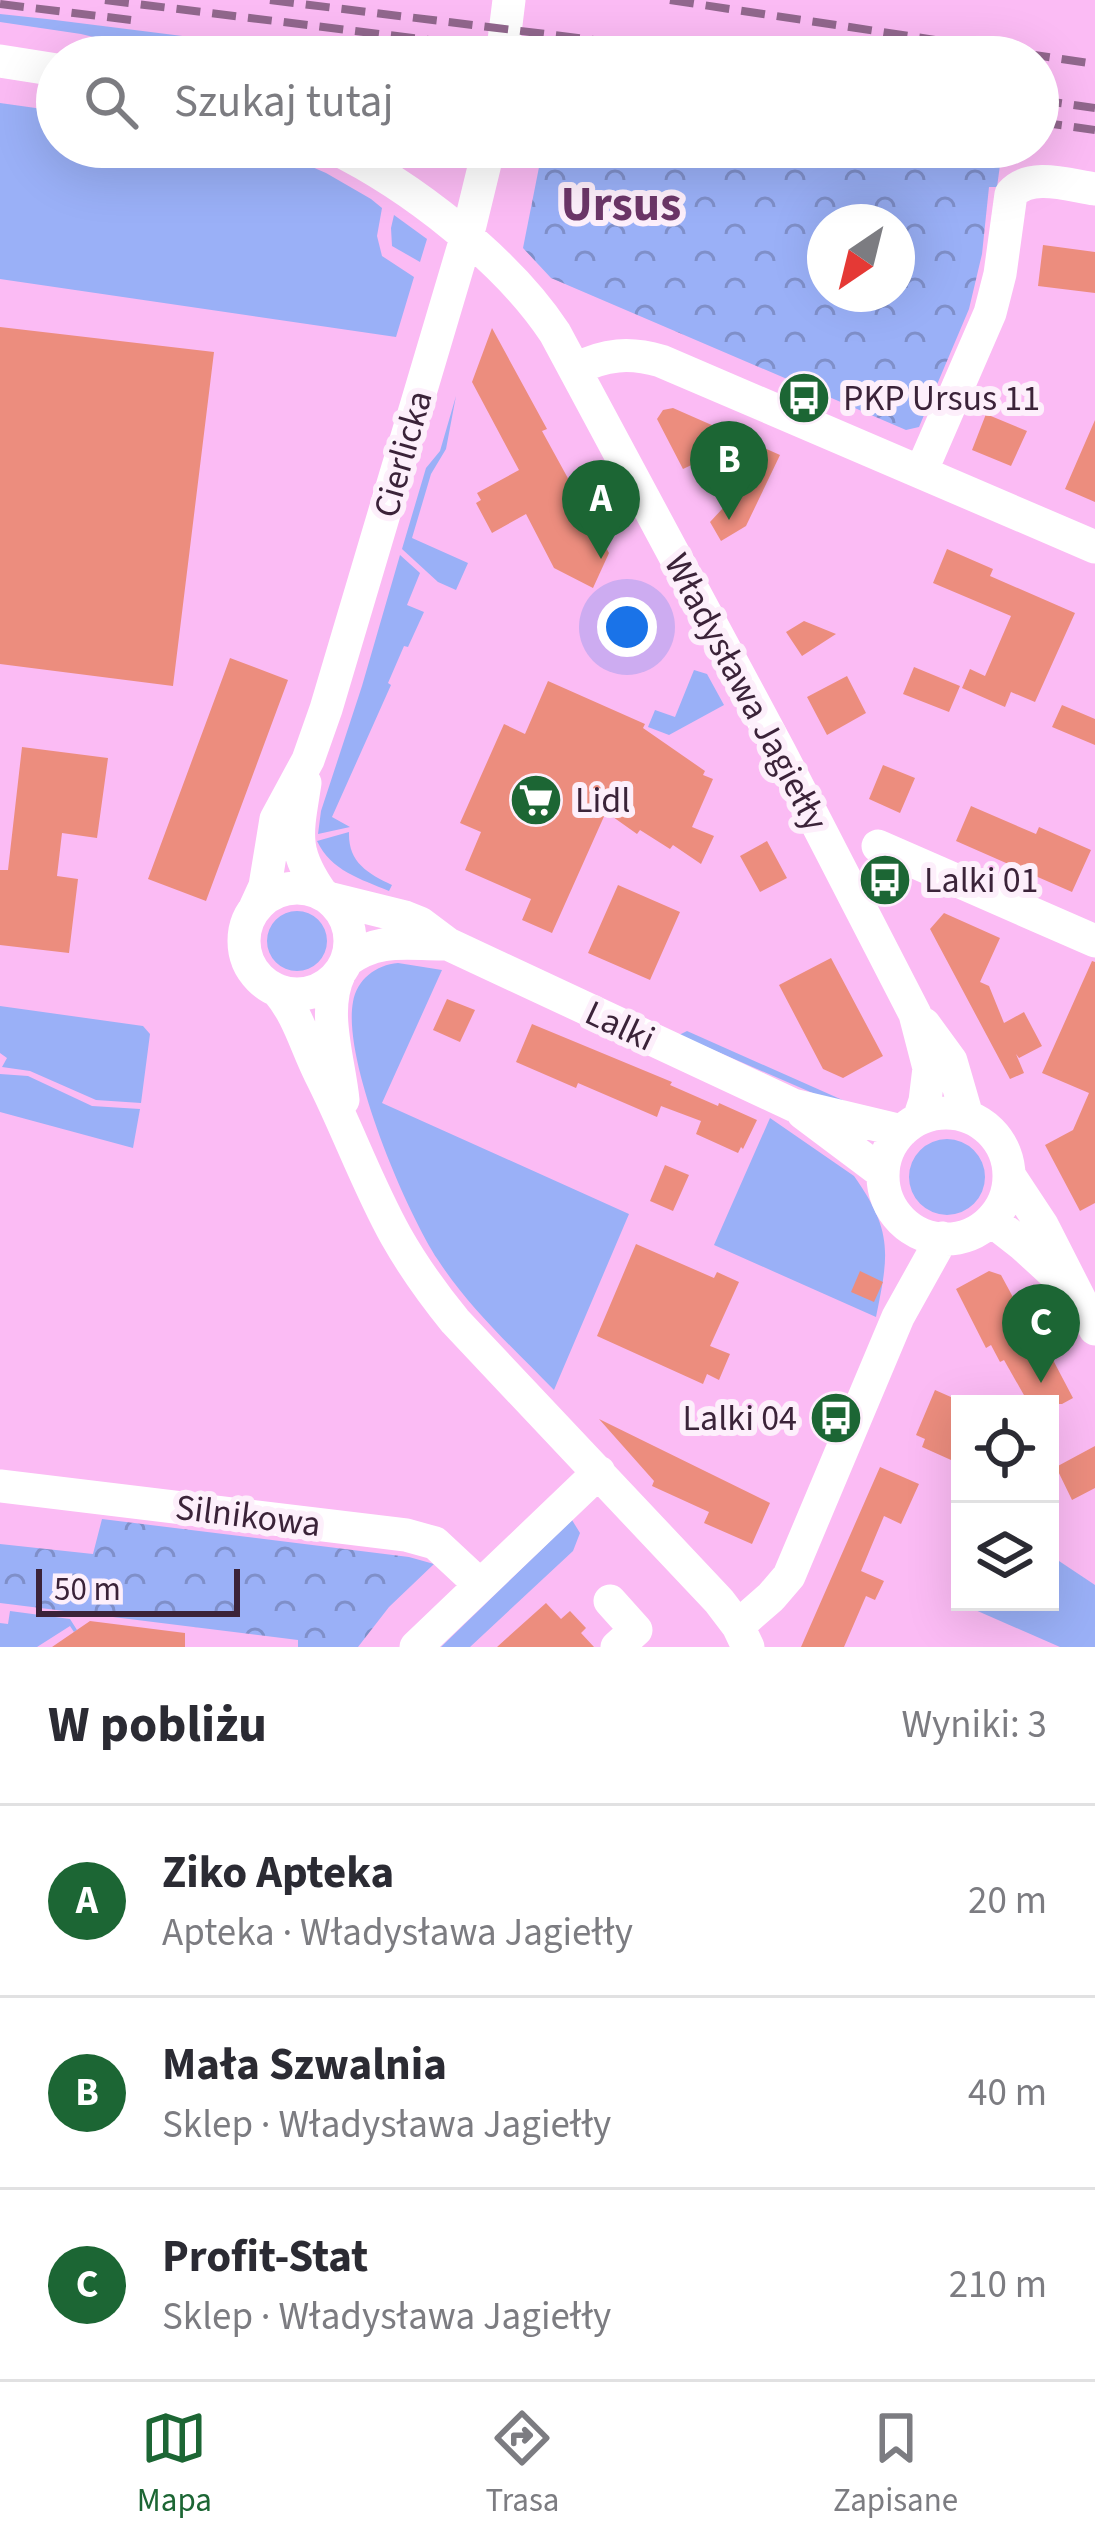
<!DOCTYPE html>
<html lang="pl">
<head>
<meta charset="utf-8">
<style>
	body { margin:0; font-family:"Source Sans 3",sans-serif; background:#f7f7f7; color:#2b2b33 }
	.controls { position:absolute; right:36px; bottom:36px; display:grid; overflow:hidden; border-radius:0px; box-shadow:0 12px 48px #0002 }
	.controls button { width:108px; height:108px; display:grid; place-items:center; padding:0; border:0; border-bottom:3px solid #e1e1e2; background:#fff; color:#2b2b33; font:60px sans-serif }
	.compass { position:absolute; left:807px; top:204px; width:108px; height:108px; border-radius:50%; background:#fff; box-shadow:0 12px 48px #0002; rotate:215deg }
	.scale { position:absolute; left:36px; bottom:30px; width:204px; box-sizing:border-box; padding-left:12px; border:6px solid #3b2339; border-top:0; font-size:33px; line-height:42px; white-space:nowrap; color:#3b2339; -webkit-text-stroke:9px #fdeffb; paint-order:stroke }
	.you { position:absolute; left:627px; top:627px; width:42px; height:42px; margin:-30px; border:9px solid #fff; border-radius:50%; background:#1a73e8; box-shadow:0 0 0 18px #1a73e833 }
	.badge { display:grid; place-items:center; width:78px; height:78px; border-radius:50%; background:#1c6634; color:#fff; font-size:39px; font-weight:700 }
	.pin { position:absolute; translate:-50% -99px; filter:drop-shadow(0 3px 6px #0008) }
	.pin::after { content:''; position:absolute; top:63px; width:42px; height:36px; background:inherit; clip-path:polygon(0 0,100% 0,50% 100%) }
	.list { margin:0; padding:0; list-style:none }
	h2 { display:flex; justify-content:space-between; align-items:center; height:156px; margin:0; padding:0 48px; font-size:51px }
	h2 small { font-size:39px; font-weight:400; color:#7c7c81 }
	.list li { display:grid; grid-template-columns:78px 1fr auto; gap:36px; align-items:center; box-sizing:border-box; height:192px; padding:0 48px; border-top:3px solid #e1e1e2 }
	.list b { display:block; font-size:45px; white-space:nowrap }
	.list p { margin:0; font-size:39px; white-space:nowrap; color:#7c7c81 }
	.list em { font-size:39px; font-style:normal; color:#7c7c81 }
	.icon { flex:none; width:66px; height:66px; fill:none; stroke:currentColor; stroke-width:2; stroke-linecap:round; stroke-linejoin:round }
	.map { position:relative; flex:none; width:1095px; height:1647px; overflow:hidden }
	.search { position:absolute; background:#fff; box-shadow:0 12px 48px #0002; left:36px; right:36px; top:36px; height:132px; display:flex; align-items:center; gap:30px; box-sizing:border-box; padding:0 42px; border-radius:66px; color:#7c7c81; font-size:45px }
	.sheet { height:732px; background:#fff }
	nav { display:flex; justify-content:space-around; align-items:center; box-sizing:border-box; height:168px; border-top:3px solid #e1e1e2; background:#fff; font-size:33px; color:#7c7c81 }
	nav a { display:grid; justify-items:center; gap:6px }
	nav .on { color:#1c6634 }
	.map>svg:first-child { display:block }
</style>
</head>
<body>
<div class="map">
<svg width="1095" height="1647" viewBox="0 0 1095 1647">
	<defs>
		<pattern id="park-crowns" width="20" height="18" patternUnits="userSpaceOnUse" patternTransform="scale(3)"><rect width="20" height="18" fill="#9ab0f7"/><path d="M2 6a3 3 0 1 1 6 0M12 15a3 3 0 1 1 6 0" fill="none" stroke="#7f8fc9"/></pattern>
	</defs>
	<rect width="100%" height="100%" fill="#fbbbf4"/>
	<path fill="#9ab0f7" d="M 0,14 L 47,19 L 350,57 L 149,57 L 121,51 L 122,44 L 81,34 L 0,22 Z
		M 0,103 L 57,111 L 57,147 L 266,147 L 326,173 L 371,199 L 382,208 L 377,236 L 382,256 L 414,277 L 396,337 L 0,279 Z
		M 394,215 L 427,239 L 420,262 L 392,246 L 391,228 Z
		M 456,396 L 446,449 L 431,474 L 412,538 L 468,563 L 456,590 L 438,582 L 402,549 L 426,468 L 440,451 Z
		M 400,555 L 420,573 L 407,605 L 424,612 L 408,647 L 404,646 L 388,683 L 391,685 L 332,817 L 350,827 L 318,834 L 321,811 L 362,686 Z
		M 694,670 L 707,674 L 724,705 L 669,735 L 648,727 L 655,710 L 675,717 Z
		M 349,832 C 348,862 367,873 392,885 L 389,891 C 361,879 331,871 317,841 Z
		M267 941a30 30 0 1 1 60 0a30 30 0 1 1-60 0Z
		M 398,963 L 442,970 L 382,1103 L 629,1214 L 554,1390 C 514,1349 469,1308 438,1260 C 405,1210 342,1060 353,1002 C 357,979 376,965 398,963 Z
		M 0,1006 L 143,1026 L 150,1034 L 141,1103 L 96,1100 L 30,1071 L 2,1067 L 7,1058 L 0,1053 Z
		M 687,1031 L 847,1102 L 838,1104 L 679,1035 Z
		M 0,1074 L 28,1076 L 92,1106 L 140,1109 L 133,1148 L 0,1112 Z
		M 770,1118 L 854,1176 C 893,1231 889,1254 876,1317 L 714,1245 Z
		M909 1177a38 38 0 1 1 76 0a38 38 0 1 1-76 0Z
		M 572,1520 L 580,1533 L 573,1551 L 470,1647 L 441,1647 Z
		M 1050,1555 L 1095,1585 L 1095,1647 L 1060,1647 L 973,1609 L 976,1602 L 1050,1602 Z
		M 10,1611 L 70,1619 L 77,1630 L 74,1632 L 70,1626 L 37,1647 L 0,1647 L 0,1623 L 8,1624 Z"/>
	<path fill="url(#park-crowns)" fill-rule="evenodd" d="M 543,147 L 921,147 L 1001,158 L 997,187 L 989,187 L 982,254 L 969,309 L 919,427 L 906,430 L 551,278 L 523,248 ZM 825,222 L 897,222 L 897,294 L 825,294 Z
		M 102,1519 L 409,1557 L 434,1564 L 389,1607 L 358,1647 L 298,1647 L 298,1640 L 0,1603 L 0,1544 L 93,1554 Z"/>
	<path fill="#ec8d7e" d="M 1043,245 L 1095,252 L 1095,293 L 1038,286 Z
		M 0,327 L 214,352 L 173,686 L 0,664 Z
		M 492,328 L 547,429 L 542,431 L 609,553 L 593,588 L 554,568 L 526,514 L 492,533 L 476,503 L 481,500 L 477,493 L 519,470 L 472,382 Z
		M 673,408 L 780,455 L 746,526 L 721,541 L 710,522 L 737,493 L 750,467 L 717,453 L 683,469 L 657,419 L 663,410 Z
		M 986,414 L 1027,431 L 1011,466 L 972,450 Z
		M 1095,420 L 1095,502 L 1065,489 Z
		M 947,549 L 993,569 L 990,576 L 1075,613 L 1035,702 L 1011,692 L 1005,707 L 962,688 L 970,669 L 985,676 L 1011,616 L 933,583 Z
		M 804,621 L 836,634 L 802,656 L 786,632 Z
		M 230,658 L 288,680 L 206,901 L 148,879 Z
		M 914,667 L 960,686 L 949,712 L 903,694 Z
		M 847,676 L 866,713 L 827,735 L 807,697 Z
		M 548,681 L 645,724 L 643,728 L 705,771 L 703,775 L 713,779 L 692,827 L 714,836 L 701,864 L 673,845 L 670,849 L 640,830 L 637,834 L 606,812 L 552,933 L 522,920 L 531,899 L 465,870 L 481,832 L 460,823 L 504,724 L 525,734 Z
		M 1062,705 L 1095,719 L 1095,745 L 1052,727 Z
		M 22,747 L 108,758 L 97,838 L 62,833 L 57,876 L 78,879 L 69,953 L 0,945 L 0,870 L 8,870 Z
		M 883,765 L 915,778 L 900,813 L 869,799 Z
		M 971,806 L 1036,834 L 1039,827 L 1091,850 L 1072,892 L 956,841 Z
		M 767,841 L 787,878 L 760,892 L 740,856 Z
		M 618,885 L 680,912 L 650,980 L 588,953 Z
		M 944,913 L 1000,938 L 980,982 L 989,986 L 1004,1023 L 1024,1012 L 1042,1046 L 1019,1058 L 1016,1054 L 1024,1073 L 1010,1079 L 930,929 Z
		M 831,958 L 883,1056 L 843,1078 L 823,1069 L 779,985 Z
		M 1092,961 L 1095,962 L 1095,1203 L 1080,1211 L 1045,1145 L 1073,1130 L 1089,1093 L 1042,1073 Z
		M 447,999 L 475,1010 L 460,1042 L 433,1030 Z
		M 532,1024 L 672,1082 L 670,1085 L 718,1106 L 719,1103 L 757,1120 L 743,1149 L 741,1147 L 738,1153 L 696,1134 L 701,1121 L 661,1106 L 657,1117 L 578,1083 L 576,1088 L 516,1062 Z
		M 665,1165 L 689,1175 L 673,1211 L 650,1201 Z
		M 636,1244 L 714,1278 L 717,1272 L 739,1282 L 710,1346 L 730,1354 L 719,1380 L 707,1374 L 703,1384 L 597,1336 Z
		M 860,1271 L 883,1282 L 874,1302 L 851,1292 Z
		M 989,1271 L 1001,1275 L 1027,1323 L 1032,1320 L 1073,1398 L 1062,1404 L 1029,1404 L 1004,1360 L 1000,1362 L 991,1345 L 986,1348 L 956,1289 Z
		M 935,1390 L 960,1401 L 960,1464 L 922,1447 L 925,1439 L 916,1435 Z
		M 599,1419 L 770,1503 L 752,1544 L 704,1523 L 709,1512 L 652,1486 L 654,1481 Z
		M 1095,1446 L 1095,1488 L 1072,1500 L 1056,1467 Z
		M 880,1467 L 919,1484 L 901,1524 L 884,1516 L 861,1571 L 884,1581 L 875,1600 L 866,1596 L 844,1647 L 801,1647 Z
		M 546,1603 L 561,1619 L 570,1611 L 586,1628 L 581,1633 L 594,1647 L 497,1647 Z
		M 90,1621 L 185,1633 L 185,1647 L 52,1647 Z"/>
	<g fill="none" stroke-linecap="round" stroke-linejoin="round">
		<path stroke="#fff" stroke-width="33" d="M 502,57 L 509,0
			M 0,61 L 57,70
			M 332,147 C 410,185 507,260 555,333 L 780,752 L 915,1014 L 929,1068 L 925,1101 L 919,1119
			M 576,369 C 605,354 630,352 661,361 L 1095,547
			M 921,472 L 990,313 L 1000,274 L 1011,194 C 1030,172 1068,185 1095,189
			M 305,783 C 297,834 291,850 322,894
			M 878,846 L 1095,941
			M244 941a53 53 0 1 1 106 0a53 53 0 1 1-106 0Z
			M 328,898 L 405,917 L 420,923 L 448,944 L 793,1105 L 902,1131
			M 254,910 L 265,886 L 276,819 L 308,760 L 326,709 L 470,225 L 489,147
			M 346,961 C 380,936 409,945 448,944
			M 340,972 C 321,1010 339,1059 343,1100
			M 277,990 C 299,1016 305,1044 320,1074 C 347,1127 367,1184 396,1236 C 413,1266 433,1294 455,1321 L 719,1601 L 738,1626 L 748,1647
			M 924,1024 L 951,1061 L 967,1116
			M 803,1113 L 883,1173
			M883 1176a63 63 0 1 1 126 0a63 63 0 1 1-126 0Z
			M 1009,1175 L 1042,1225 L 1095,1329
			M 991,1220 L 1023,1245 L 1058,1277
			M 0,1486 L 406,1535 L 435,1543 L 479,1584
			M 610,1601 L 636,1630 L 617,1647
			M 738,1626 L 771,1597 L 789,1576 L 898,1317 L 942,1238
			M 416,1647 L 599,1472"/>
		<path stroke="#91678d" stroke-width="8" stroke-dasharray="24 12" stroke-linecap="butt" d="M 105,0 L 566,57
			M 270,0 L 732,57
			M 670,0 L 1095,64
			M 0,4 L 131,20
			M 1038,100 L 1095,108
			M 1038,122 L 1095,130"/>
	</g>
	<defs>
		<g id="bus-disc" transform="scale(2.7)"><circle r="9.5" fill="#1c6634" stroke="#fdeffb"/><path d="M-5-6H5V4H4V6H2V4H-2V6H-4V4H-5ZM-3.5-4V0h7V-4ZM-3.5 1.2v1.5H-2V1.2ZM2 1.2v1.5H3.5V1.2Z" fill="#fff"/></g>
		<g id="supermarket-disc" transform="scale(2.7)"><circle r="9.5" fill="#1c6634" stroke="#fdeffb"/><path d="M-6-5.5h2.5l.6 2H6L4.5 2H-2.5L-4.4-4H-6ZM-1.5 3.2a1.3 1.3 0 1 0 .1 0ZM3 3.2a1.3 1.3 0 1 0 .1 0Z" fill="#fff"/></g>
	</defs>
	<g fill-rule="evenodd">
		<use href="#bus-disc" x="804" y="398"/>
		<use href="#supermarket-disc" x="536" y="800"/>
		<use href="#bus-disc" x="885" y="880"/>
		<use href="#bus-disc" x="836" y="1418"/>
	</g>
	<g text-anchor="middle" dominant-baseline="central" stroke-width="12" stroke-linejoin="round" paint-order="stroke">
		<g font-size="36" fill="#3b2339" stroke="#fdeffb" text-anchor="start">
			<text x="843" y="398">PKP Ursus 11</text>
			<text x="575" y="800">Lidl</text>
			<text x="924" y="880">Lalki 01</text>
			<text x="797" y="1418" text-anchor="end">Lalki 04</text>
		</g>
		<g font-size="36" fill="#3b2339" stroke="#fdeffb">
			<text transform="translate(403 454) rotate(-74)">Cierlicka</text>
			<text transform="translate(746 692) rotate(62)">Władysława Jagiełły</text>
			<text transform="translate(620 1026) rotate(25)">Lalki</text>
			<text transform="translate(248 1516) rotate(7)">Silnikowa</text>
		</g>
		<g font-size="48" font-weight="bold" fill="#6c3668" stroke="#fdeffb">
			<text x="621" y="205">Ursus</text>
		</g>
	</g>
</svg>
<div class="controls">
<button><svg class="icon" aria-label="locate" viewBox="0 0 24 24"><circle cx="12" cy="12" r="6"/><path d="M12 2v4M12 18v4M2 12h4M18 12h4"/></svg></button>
<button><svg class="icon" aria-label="layers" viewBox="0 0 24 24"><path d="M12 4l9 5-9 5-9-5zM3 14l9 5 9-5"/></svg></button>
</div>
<svg class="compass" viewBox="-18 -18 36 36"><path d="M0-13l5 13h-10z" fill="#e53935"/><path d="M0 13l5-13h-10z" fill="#7c7c81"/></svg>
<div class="scale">50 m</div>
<div class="you"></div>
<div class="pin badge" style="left:601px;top:559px">A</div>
<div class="pin badge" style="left:729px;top:520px">B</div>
<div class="pin badge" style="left:1041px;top:1383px">C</div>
<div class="search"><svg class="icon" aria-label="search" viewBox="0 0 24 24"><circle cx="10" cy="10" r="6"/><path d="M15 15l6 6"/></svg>Szukaj tutaj</div>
</div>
<section class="sheet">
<h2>W pobliżu<small>Wyniki: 3</small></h2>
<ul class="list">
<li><span class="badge">A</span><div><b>Ziko Apteka</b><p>Apteka · Władysława Jagiełły</p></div><em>20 m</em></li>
<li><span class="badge">B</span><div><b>Mała Szwalnia</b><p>Sklep · Władysława Jagiełły</p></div><em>40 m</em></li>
<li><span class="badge">C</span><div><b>Profit-Stat</b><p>Sklep · Władysława Jagiełły</p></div><em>210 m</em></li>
</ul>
</section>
<nav>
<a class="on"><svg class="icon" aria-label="map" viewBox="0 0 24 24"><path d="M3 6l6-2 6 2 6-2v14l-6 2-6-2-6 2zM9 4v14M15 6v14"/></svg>Mapa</a>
<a><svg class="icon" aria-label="directions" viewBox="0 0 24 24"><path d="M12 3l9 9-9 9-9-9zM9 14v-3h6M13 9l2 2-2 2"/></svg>Trasa</a>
<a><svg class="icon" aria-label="saved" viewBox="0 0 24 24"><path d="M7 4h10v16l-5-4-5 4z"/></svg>Zapisane</a>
</nav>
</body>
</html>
